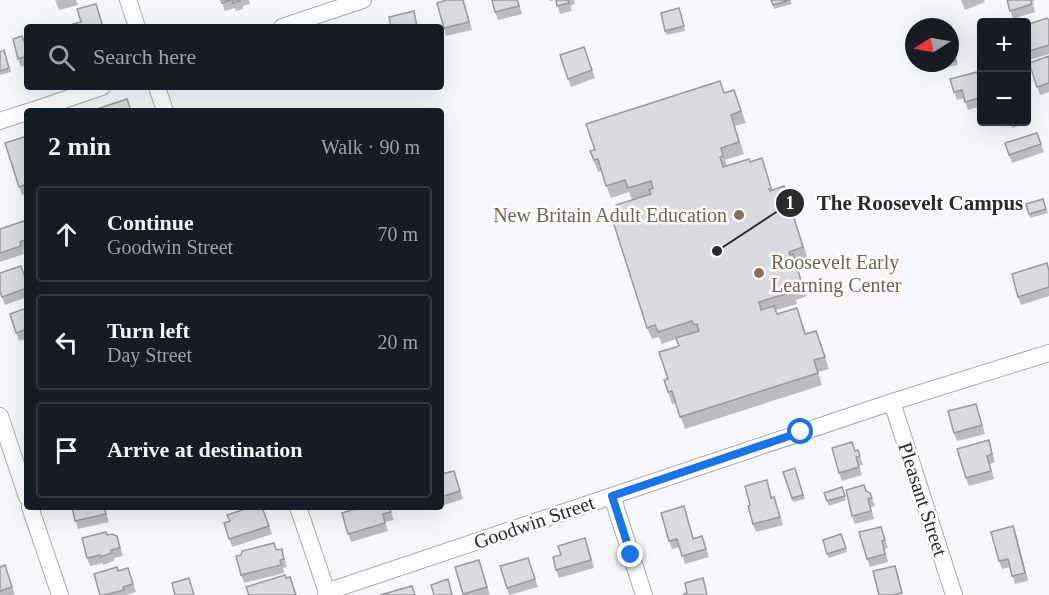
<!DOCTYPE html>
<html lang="en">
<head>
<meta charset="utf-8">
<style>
	body { margin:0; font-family:Georgia,serif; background:#20242c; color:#f1f3f6 }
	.controls { position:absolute; right:18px; top:18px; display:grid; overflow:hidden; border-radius:6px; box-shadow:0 6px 24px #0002 }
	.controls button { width:54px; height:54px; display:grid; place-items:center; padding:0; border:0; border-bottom:2px solid #363941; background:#171b24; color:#f1f3f6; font:30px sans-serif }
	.compass { position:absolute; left:905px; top:18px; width:54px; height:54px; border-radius:50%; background:#171b24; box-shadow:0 6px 24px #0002; rotate:259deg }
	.stop { position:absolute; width:18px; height:18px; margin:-14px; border:4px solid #1a73e8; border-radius:50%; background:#fff }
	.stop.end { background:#1a73e8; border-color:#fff; box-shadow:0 2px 6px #0008 }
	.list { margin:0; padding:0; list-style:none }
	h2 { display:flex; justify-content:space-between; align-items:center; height:78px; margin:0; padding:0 24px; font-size:26px }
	h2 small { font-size:20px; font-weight:400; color:#9ea1a6 }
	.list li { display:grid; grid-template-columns:39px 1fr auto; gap:18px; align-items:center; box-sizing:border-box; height:96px; margin:0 12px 12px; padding:0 12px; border:2px solid #363941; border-radius:6px }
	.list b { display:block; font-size:22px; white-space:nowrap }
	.list p { margin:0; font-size:20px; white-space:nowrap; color:#9ea1a6 }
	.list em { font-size:20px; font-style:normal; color:#9ea1a6 }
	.icon { flex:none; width:33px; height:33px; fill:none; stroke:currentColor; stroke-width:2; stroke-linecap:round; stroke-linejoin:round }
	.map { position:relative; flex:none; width:1049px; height:595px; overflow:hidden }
	.search { position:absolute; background:#171b24; box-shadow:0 6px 24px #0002; left:24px; top:24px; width:420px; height:66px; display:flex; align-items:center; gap:15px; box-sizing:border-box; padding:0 21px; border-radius:6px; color:#9ea1a6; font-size:22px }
	.panel { position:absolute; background:#171b24; box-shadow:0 6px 24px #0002; left:24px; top:108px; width:420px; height:402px; border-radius:6px }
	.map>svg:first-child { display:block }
</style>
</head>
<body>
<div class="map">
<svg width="1049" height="595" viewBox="0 0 1049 595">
	<rect width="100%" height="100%" fill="#f6f7fb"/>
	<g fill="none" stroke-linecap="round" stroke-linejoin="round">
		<g stroke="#a8a9ad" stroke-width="18">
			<path id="street" d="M 128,0 L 137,27
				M 282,27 L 363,0
				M 157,87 L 165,111
				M 31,111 L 102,87
				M 0,121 L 27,112
				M 892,402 L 954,595
				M 0,416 L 27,497
				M 612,496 L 644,595
				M 30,507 L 60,595
				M 298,507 L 328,595
				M 326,592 L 892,402 L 1049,353"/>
		</g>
		<use href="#street" stroke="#fff" stroke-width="16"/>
	</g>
	<path fill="#bbbcc0" d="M 55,0 L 76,0 L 78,5 L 59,10 Z
		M 221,0 L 249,0 L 250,4 L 243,6 L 243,9 L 236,11 L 235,8 L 225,11 Z
		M 518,0 L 522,14 L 498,20 L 495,12 Z
		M 549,0 L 574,0 L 575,4 L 570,6 L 572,11 L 560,14 L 556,0 L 550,1 Z
		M 790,0 L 792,4 L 774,9 L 773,5 Z
		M 961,0 L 984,0 L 985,2 L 965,10 Z
		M 1007,0 L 1034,0 L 1034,1 L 1032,2 L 1035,12 L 1013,19 Z
		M 465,4 L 472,30 L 446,36 L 444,28 Z
		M 679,8 L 685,31 L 667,35 L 665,31 Z
		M 1049,19 L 1049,54 L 1026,61 L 1026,25 Z
		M 27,40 L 27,65 L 21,67 L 18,59 L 24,41 Z
		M 950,46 L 954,50 L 958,65 L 939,69 L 937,63 L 950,63 Z
		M 584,47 L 595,78 L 571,87 L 560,55 Z
		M 4,50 L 11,72 L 0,75 L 0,52 Z
		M 1049,56 L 1049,92 L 1040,95 L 1029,63 Z
		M 980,80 L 981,86 L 981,106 L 968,110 L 964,98 L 957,100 L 954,92 Z
		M 296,87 L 307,87 L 297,90 Z
		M 734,90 L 746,123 L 735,126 L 744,154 L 725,160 L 727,166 L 750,162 L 762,158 L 772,190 L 784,186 L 808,259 L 796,263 L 807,296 L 796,300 L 797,304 L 776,310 L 777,314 L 801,319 L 806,334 L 816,331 L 829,369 L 818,372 L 822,385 L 685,429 L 676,403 L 672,404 L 668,392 L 668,379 L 679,346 L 676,339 L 662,344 L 659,337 L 652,339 L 647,328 L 618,212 L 632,200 L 629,192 L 611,198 L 601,171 L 598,172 L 590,151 L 724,93 Z
		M 1026,111 L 1030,123 L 1012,128 L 1010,122 L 1026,122 Z
		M 1037,133 L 1044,152 L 1012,163 L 1005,143 Z
		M 27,136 L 27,193 L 22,195 L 5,143 Z
		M 1043,199 L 1048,213 L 1030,218 L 1026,204 Z
		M 0,229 L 27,229 L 27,248 L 23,250 L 24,254 L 0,262 Z
		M 1049,270 L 1049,296 L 1021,305 L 1018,297 Z
		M 27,283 L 27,297 L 5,305 L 0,292 Z
		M 27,308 L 27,338 L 19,341 L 10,314 Z
		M 979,412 L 985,434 L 957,441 L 954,433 Z
		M 991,448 L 995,462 L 990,464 L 994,479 L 969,486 L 966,478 Z
		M 858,450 L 863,465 L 859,465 L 862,475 L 842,481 L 839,473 L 855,451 Z
		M 795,468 L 805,499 L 793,502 L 783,472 Z
		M 454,471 L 463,499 L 441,506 L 441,474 Z
		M 767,480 L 772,497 L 777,505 L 783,525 L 756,532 L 753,524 L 750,505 Z
		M 842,487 L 846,500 L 829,506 L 824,493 Z
		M 867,491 L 870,493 L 875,506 L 871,507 L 874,519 L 855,524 L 852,516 Z
		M 684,506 L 694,539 L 702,536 L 709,557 L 685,564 L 680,547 L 672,549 L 669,541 Z
		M 72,507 L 104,507 L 109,522 L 78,529 Z
		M 262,507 L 272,534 L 232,547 L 224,523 Z
		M 389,507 L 394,520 L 385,522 L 388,531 L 351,542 L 342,513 Z
		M 881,527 L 888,548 L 885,549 L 888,562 L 870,567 L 867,559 Z
		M 841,534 L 847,552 L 829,558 L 827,554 Z
		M 1016,534 L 1028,581 L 1015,584 L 1010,567 L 1002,569 L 999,561 Z
		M 107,535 L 117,536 L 123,556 L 114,558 L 114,561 L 103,565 L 103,563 L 90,566 L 87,558 Z
		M 274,543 L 276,550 L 284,557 L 287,567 L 283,568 L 284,573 L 244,583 L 241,575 Z
		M 588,546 L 594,568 L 559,578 L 556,570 Z
		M 528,558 L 538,587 L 509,595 L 500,566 Z
		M 479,560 L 490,595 L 464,595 L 455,567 Z
		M 5,565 L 15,595 L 0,595 L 0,567 Z
		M 118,571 L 131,576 L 136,592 L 126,595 L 100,595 Z"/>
	<path fill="#98999c" d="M 1013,526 L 1016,534 L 1028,581 L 1025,573 Z
		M 895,566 L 898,574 L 903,595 Z"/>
	<path fill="#d9dbdf" stroke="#98999c" stroke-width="1.5" d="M 221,0 L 231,0 L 222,3 Z
		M 232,0 L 240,0 L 240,1 L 233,3 Z
		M 447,0 L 463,0 L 469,22 L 444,28 L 437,3 Z
		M 492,0 L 517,0 L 519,6 L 495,12 Z
		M 556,0 L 568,0 L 569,3 L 557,6 Z
		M 771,0 L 790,0 L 773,5 Z
		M 1007,0 L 1031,0 L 1032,4 L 1010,11 Z
		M 96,4 L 103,27 L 74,27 L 73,24 L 81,22 L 77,9 Z
		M 679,8 L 684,26 L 665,31 L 661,13 Z
		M 414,11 L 417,27 L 391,27 L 389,17 Z
		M 1047,18 L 1049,20 L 1049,45 L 1026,52 L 1026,25 Z
		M 22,36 L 24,41 L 27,40 L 27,56 L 18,59 L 13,39 Z
		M 950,46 L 953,46 L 956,61 L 950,62 Z
		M 584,47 L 592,70 L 568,79 L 560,55 Z
		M 4,50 L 9,68 L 0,71 L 0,52 Z
		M 1049,56 L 1049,83 L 1037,87 L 1029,63 Z
		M 977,72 L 981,90 L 981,94 L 979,95 L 979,98 L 965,102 L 962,90 L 954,92 L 950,79 Z
		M 720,81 L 724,93 L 734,90 L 741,111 L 731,115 L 739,142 L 721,148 L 723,156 L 720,157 L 723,167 L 749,159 L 750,162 L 762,158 L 771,188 L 769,189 L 770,191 L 784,186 L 803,247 L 789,252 L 790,255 L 793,254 L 802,284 L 791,288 L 792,292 L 759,302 L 761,310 L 774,306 L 777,314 L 797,308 L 805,334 L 816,331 L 825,357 L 814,360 L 818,373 L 680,417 L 672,391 L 668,392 L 664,380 L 668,379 L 659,352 L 679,346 L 676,338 L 699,331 L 697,324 L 694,325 L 692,321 L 658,332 L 655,325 L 647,328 L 611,215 L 618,212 L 616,205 L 651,194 L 649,190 L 653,188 L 651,181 L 628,188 L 625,180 L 606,186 L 598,159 L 594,160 L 590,151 L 595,150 L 586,124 Z
		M 127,99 L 131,111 L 91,111 Z
		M 1010,122 L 1020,122 L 1010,124 Z
		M 1037,133 L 1041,144 L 1009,155 L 1005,143 Z
		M 27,136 L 27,184 L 19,187 L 5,143 Z
		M 1043,199 L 1046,209 L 1029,214 L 1026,204 Z
		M 24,221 L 27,230 L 27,239 L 20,242 L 21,246 L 0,253 L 0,229 Z
		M 1047,263 L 1049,271 L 1049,287 L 1018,297 L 1012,274 Z
		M 21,266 L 27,284 L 27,288 L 2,297 L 0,292 L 0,273 Z
		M 27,308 L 27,329 L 16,333 L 10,314 Z
		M 976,404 L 982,425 L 954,433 L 948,411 Z
		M 989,440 L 992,454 L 987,456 L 991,471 L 966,478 L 957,449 Z
		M 852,442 L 855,451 L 858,450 L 860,456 L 856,457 L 859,467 L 839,473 L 832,448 Z
		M 795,468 L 803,495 L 792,498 L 783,472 Z
		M 454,471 L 460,491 L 441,497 L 441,474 Z
		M 767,480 L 771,498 L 774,497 L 780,517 L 753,524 L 748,506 L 750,505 L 745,486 Z
		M 864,485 L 866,491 L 870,493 L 872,498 L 868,499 L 871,511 L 852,516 L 846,490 Z
		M 842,487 L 845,496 L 827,501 L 824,493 Z
		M 684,506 L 693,539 L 702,536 L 706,549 L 682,556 L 677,539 L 669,541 L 661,513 Z
		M 72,507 L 104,507 L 106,514 L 75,521 Z
		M 252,507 L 262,507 L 269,526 L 229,539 L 224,523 L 230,521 L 227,515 Z
		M 361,507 L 389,507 L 391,512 L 383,514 L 385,523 L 348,534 L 342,513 Z
		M 1013,526 L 1025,573 L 1012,576 L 1008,559 L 999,561 L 991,532 Z
		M 881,527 L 885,540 L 882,541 L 885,554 L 867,559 L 859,532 Z
		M 106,532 L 107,535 L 112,534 L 117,536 L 120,548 L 111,550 L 112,553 L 100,557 L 100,555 L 87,558 L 82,538 Z
		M 841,534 L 846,548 L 827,554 L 823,540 Z
		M 585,538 L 591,560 L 556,570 L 553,557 L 561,555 L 558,546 Z
		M 274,543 L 276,550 L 282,549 L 284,559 L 280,560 L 281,565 L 241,575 L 236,556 L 241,555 L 242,551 Z
		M 528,558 L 535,579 L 507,588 L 500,566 Z
		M 479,560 L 487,587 L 463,594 L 455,567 Z
		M 5,565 L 12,587 L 0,591 L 0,567 Z
		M 895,566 L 902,593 L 892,595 L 879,595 L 873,571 Z
		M 117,567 L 118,571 L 128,568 L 133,584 L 123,587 L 124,590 L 104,595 L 100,595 L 94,574 Z
		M 285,575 L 286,578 L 290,577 L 296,595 L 249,595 L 246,587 Z
		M 189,578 L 194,595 L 175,595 L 172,583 Z
		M 703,578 L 707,595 L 684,595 L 684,594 L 687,593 L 685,583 Z
		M 448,579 L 452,595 L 434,595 L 431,585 Z
		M 412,586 L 415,595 L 380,595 Z"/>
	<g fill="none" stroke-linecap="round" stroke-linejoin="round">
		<path stroke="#1a73e8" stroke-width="8" d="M 631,555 L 612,496 L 801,432"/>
	</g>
	<g fill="#8d6e63" stroke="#fff" stroke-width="2">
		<circle cx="739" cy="215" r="6"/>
		<circle cx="759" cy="273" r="6"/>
	</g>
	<g text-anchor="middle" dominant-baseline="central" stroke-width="5" stroke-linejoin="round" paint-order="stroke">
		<g font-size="20" fill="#785e54" stroke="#fff" text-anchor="end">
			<text x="727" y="215">New Britain Adult Education</text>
			<text x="771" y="262" text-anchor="start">Roosevelt Early<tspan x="771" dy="23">Learning Center</tspan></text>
		</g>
		<g font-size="20" fill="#292a2b" stroke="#fff">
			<text transform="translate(923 499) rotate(72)">Pleasant Street</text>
			<text transform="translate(534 522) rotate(-19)">Goodwin Street</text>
		</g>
	</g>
	<path fill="none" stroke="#292a2b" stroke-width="2" d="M717 251L790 203"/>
	<g fill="#292a2b" stroke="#fff" stroke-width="2">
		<circle cx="717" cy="251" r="6"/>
		<circle cx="790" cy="203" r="15"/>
	</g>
	<g font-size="18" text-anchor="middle" font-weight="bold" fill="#fff">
		<text x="790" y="209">1</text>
	</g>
	<g font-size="21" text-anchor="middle" font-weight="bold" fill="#292a2b" stroke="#fff" stroke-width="5" stroke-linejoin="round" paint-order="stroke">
		<text x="920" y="210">The Roosevelt Campus</text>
	</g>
</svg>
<div class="controls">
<button>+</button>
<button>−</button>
</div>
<svg class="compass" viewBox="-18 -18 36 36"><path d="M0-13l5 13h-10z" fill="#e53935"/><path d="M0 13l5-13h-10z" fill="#9ea1a6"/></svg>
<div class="stop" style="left:801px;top:432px"></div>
<div class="stop end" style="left:631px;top:555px"></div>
<div class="search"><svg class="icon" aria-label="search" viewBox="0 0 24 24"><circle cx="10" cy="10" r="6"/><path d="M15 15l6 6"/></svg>Search here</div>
<section class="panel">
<h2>2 min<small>Walk · 90 m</small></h2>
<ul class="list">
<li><svg class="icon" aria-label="ahead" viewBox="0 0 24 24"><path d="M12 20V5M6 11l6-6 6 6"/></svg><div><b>Continue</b><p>Goodwin Street</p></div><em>70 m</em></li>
<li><svg class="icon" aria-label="left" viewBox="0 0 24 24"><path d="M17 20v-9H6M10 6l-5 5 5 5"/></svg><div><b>Turn left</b><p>Day Street</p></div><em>20 m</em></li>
<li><svg class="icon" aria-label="arrive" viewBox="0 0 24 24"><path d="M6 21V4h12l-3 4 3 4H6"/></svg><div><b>Arrive at destination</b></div></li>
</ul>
</section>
</div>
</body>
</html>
